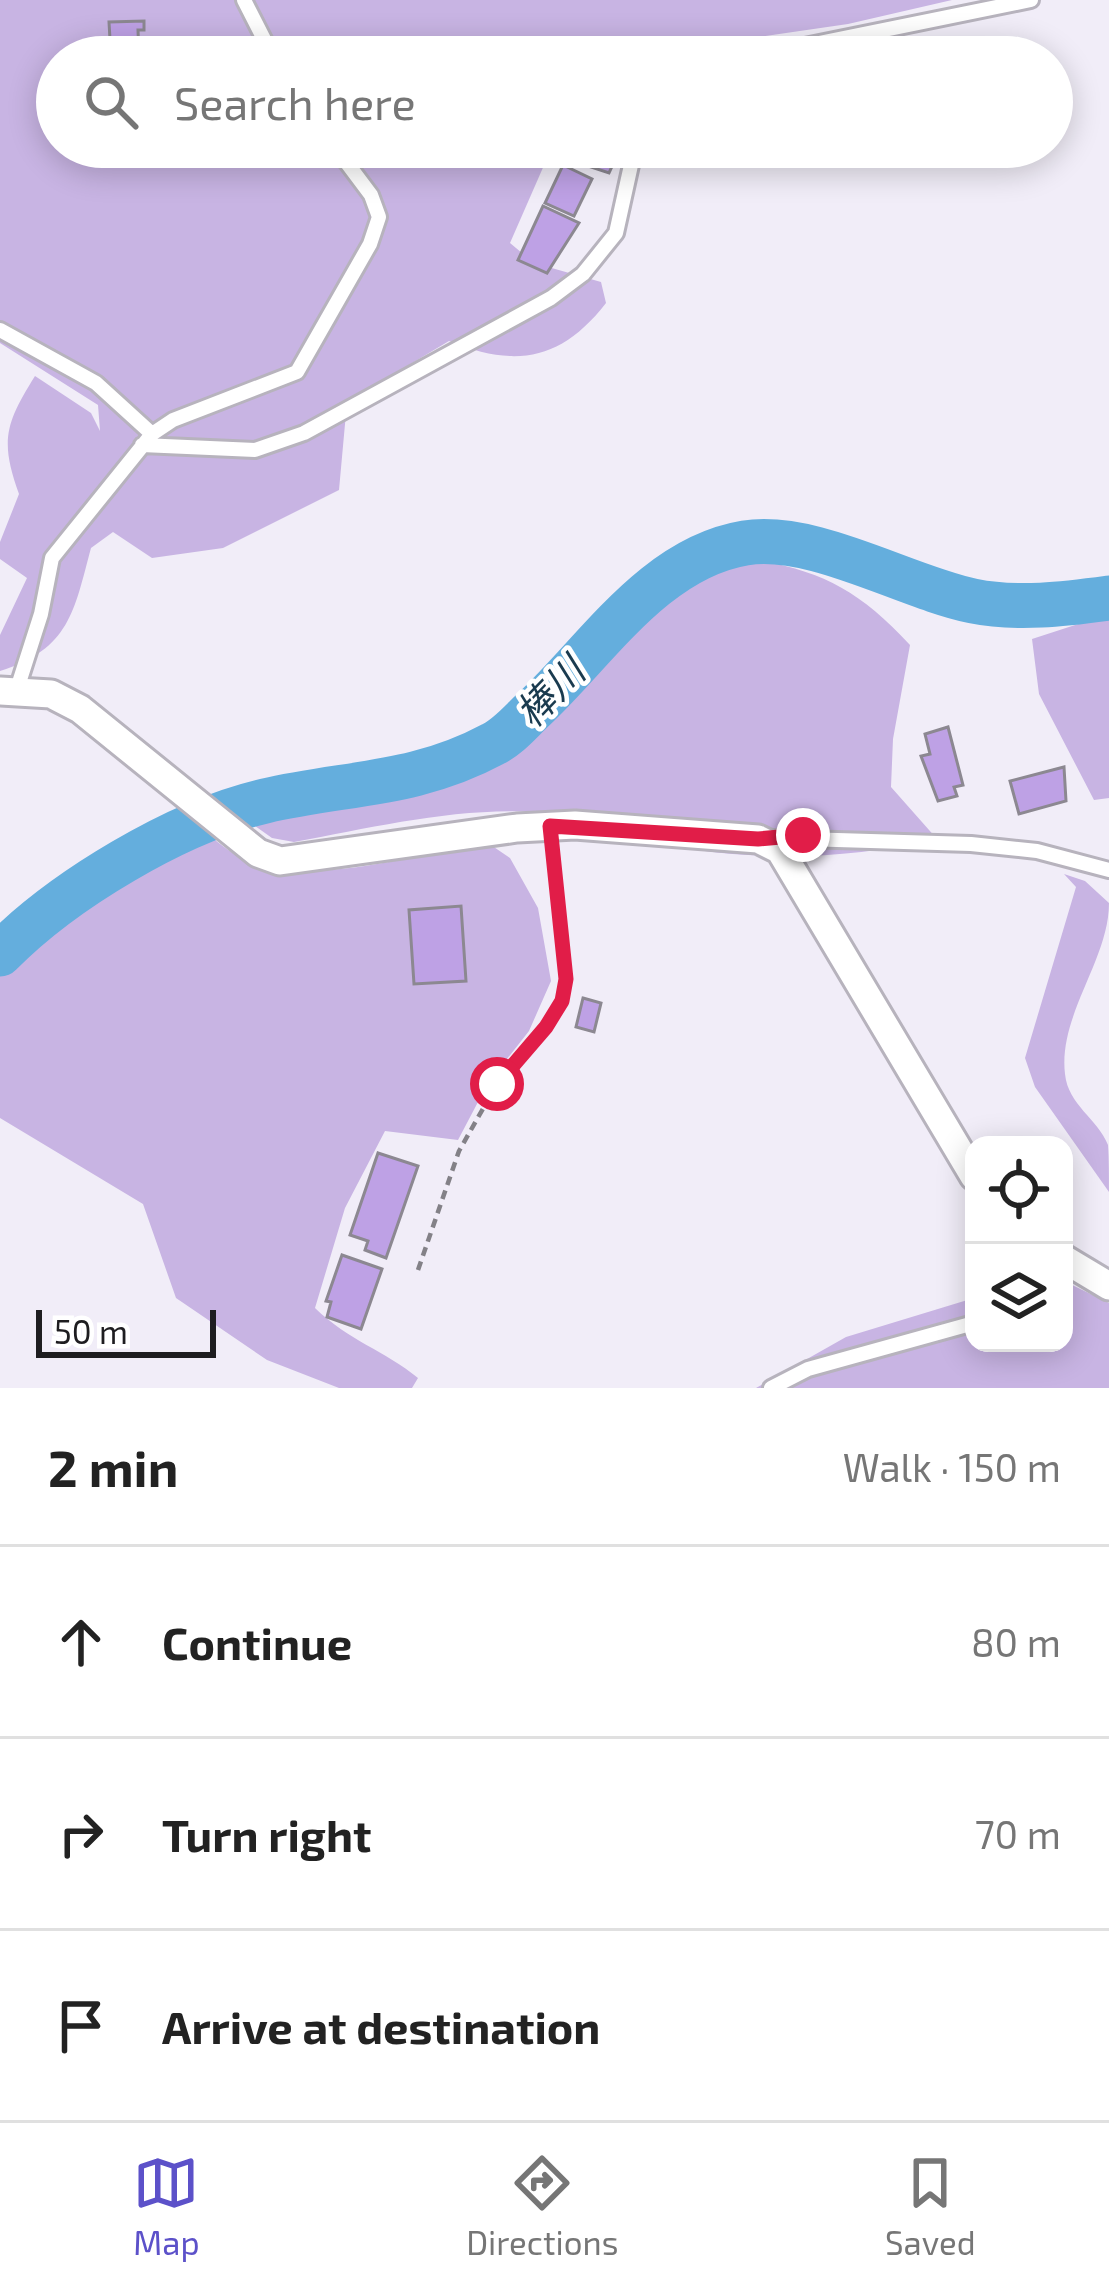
<!DOCTYPE html>
<html lang="en">
<head>
<meta charset="utf-8">
<style>
	body { margin:0; font-family:"Exo 2","Noto Sans JP",sans-serif; background:#f6f6f6; color:#222 }
	.controls { position:absolute; right:36px; bottom:36px; display:grid; overflow:hidden; border-radius:24px; box-shadow:0 6px 30px #0003 }
	.controls button { width:108px; height:108px; display:grid; place-items:center; padding:0; border:0; border-bottom:3px solid #e0e0e0; background:#fff; color:#222; font:60px sans-serif }
	.scale { position:absolute; left:36px; bottom:30px; width:180px; box-sizing:border-box; padding-left:12px; border:6px solid #1e1d20; border-top:0; font-size:33px; line-height:42px; white-space:nowrap; color:#1e1d20; -webkit-text-stroke:9px #fff; paint-order:stroke }
	.stop { position:absolute; width:36px; height:36px; margin:-27px; border:9px solid #e11d48; border-radius:50%; background:#fff }
	.stop.end { background:#e11d48; border-color:#fff; box-shadow:0 3px 12px #0008 }
	.list { margin:0; padding:0; list-style:none }
	h2 { display:flex; justify-content:space-between; align-items:center; height:156px; margin:0; padding:0 48px; font-size:51px }
	h2 small { font-size:39px; font-weight:400; color:#767676 }
	.list li { display:grid; grid-template-columns:78px 1fr auto; gap:36px; align-items:center; box-sizing:border-box; height:192px; padding:0 48px; border-top:3px solid #e0e0e0 }
	.list b { display:block; font-size:45px; white-space:nowrap }
	.list em { font-size:39px; font-style:normal; color:#767676 }
	.icon { flex:none; width:66px; height:66px; fill:none; stroke:currentColor; stroke-width:2; stroke-linecap:round; stroke-linejoin:round }
	.map { position:relative; flex:none; width:1109px; height:1388px; overflow:hidden }
	.search { position:absolute; background:#fff; box-shadow:0 6px 30px #0003; left:36px; right:36px; top:36px; height:132px; display:flex; align-items:center; gap:30px; box-sizing:border-box; padding:0 42px; border-radius:66px; color:#767676; font-size:45px }
	.sheet { height:732px; background:#fff }
	nav { display:flex; justify-content:space-around; align-items:center; box-sizing:border-box; height:168px; border-top:3px solid #e0e0e0; background:#fff; font-size:33px; color:#767676 }
	nav a { display:grid; justify-items:center; gap:6px }
	nav .on { color:#5c51c9 }
	.map>svg:first-child { display:block }
</style>
</head>
<body>
<div class="map">
<svg width="1109" height="1388" viewBox="0 0 1109 1388">
	<rect width="100%" height="100%" fill="#f1edf8"/>
	<path fill="#c8b4e3" d="M 0,0 L 952,0 L 848,24 L 623,57 L 57,57 L 57,147 L 552,147 L 510,243 L 534,263 L 601,282 L 606,303 C 561,361 515,368 449,341 L 347,402 L 339,490 L 223,548 L 152,558 L 113,532 L 91,548 C 74,611 70,649 0,671 L 0,635 L 27,578 L 0,559 L 0,542 L 19,494 C 0,441 5,424 35,376 L 91,413 L 100,431 L 98,405 L 0,343 Z
		M 736,557 C 816,568 855,586 910,645 L 893,739 L 891,787 L 937,839 C 835,862 739,862 637,839 C 605,832 572,814 539,812 C 456,807 375,827 294,842 L 272,838 L 248,821 L 248,814 L 271,808 C 345,797 439,795 502,749 C 555,711 594,658 641,613 C 668,587 702,573 736,557 Z
		M 1109,614 L 1109,798 L 1094,800 L 1039,694 L 1032,639 Z
		M 182,812 C 201,827 221,848 242,858 C 305,889 419,855 485,841 L 510,858 L 538,908 L 551,981 L 529,1031 L 488,1083 L 458,1140 L 385,1131 L 345,1208 L 315,1308 C 349,1341 384,1350 418,1378 L 412,1388 L 339,1388 L 267,1360 L 176,1298 L 143,1204 L 0,1118 L 0,947 L 63,895 Z
		M 1064,874 L 1085,881 L 1109,903 C 1109,960 1058,1015 1065,1074 C 1068,1105 1098,1119 1108,1145 C 1109,1157 1109,1179 1109,1192 L 1035,1087 L 1025,1058 L 1076,887 Z
		M 1064,1281 L 1109,1303 L 1109,1388 L 756,1388 L 846,1337 L 974,1298 L 974,1343 L 1064,1343 Z"/>
	<g fill="none" stroke-linecap="round" stroke-linejoin="round">
		<path stroke="#64aedd" stroke-width="45" d="M 0,954 C 63,890 178,821 265,801 C 347,782 415,786 493,744 C 509,736 521,721 534,709 C 596,651 654,558 745,543 C 814,532 905,587 973,601 C 1017,610 1065,604 1109,598"/>
	</g>
	<path fill="#bea1e5" stroke="#8c8891" stroke-width="3" d="M 144,21 L 144,30 L 138,30 L 139,57 L 111,57 L 109,22 Z
		M 573,147 L 621,147 L 609,173 L 567,159 Z
		M 563,165 L 592,179 L 574,216 L 545,203 Z
		M 543,206 L 579,223 L 547,273 L 518,260 Z
		M 948,727 L 963,785 L 954,787 L 957,796 L 938,801 L 921,756 L 930,754 L 925,734 Z
		M 1064,767 L 1066,801 L 1019,814 L 1010,781 Z
		M 461,906 L 466,981 L 414,984 L 409,910 Z
		M 583,998 L 601,1003 L 594,1032 L 576,1027 Z
		M 378,1153 L 418,1166 L 386,1258 L 365,1250 L 368,1241 L 350,1235 Z
		M 342,1255 L 382,1269 L 361,1329 L 327,1317 L 331,1302 L 326,1301 Z"/>
	<g fill="none" stroke-linecap="round" stroke-linejoin="round">
		<g stroke="#b7b3bd" stroke-width="20">
			<path id="lane" d="M 244,0 L 273,57
				M 751,57 L 1031,0
				M 0,330 L 96,383 L 152,434
				M 142,445 L 255,450 L 304,433 L 551,298 L 583,274 L 616,233 L 635,147
				M 17,689 L 41,614 L 52,558 L 152,434 L 173,420 L 297,372 L 370,244 L 379,217 L 371,195 L 335,147
				M 770,838 L 971,844 L 1037,851 L 1109,870
				M 771,1388 L 808,1369 L 974,1323"/>
		</g>
		<g stroke="#b7b3bd" stroke-width="33">
			<path id="street" d="M 0,691 L 51,694 L 80,709 L 258,853 L 280,861 L 517,828 L 575,825 L 758,839 L 780,850 L 974,1176
				M 1064,1259 L 1109,1286"/>
		</g>
		<path stroke="#838187" stroke-width="4.5" stroke-dasharray="9 6" stroke-linecap="butt" d="M 418,1270 L 459,1151 L 497,1084 L 562,1001 L 566,979 L 552,848"/>
		<use href="#lane" stroke="#fff" stroke-width="14"/>
		<use href="#street" stroke="#fff" stroke-width="27"/>
	</g>
	<g fill="none" stroke-linecap="round" stroke-linejoin="round">
		<path stroke="#e11d48" stroke-width="15" d="M 497,1084 L 546,1027 L 562,1001 L 566,979 L 550,826 L 758,839 L 803,835"/>
	</g>
	<g text-anchor="middle" dominant-baseline="central" stroke-width="9" stroke-linejoin="round" paint-order="stroke">
		<g font-size="39" font-style="italic" fill="#1a3b4f" stroke="#fff">
			<text transform="translate(549 691) rotate(-46)">棒川</text>
		</g>
	</g>
</svg>
<div class="controls">
<button><svg class="icon" aria-label="locate" viewBox="0 0 24 24"><circle cx="12" cy="12" r="6"/><path d="M12 2v4M12 18v4M2 12h4M18 12h4"/></svg></button>
<button><svg class="icon" aria-label="layers" viewBox="0 0 24 24"><path d="M12 4l9 5-9 5-9-5zM3 14l9 5 9-5"/></svg></button>
</div>
<div class="scale">50 m</div>
<div class="stop" style="left:497px;top:1084px"></div>
<div class="stop end" style="left:803px;top:835px"></div>
<div class="search"><svg class="icon" aria-label="search" viewBox="0 0 24 24"><circle cx="10" cy="10" r="6"/><path d="M15 15l6 6"/></svg>Search here</div>
</div>
<section class="sheet">
<h2>2 min<small>Walk · 150 m</small></h2>
<ul class="list">
<li><svg class="icon" aria-label="ahead" viewBox="0 0 24 24"><path d="M12 20V5M6 11l6-6 6 6"/></svg><div><b>Continue</b></div><em>80 m</em></li>
<li><svg class="icon" aria-label="right" viewBox="0 0 24 24"><path d="M7 20v-9h11M14 6l5 5-5 5"/></svg><div><b>Turn right</b></div><em>70 m</em></li>
<li><svg class="icon" aria-label="arrive" viewBox="0 0 24 24"><path d="M6 21V4h12l-3 4 3 4H6"/></svg><div><b>Arrive at destination</b></div></li>
</ul>
</section>
<nav>
<a class="on"><svg class="icon" aria-label="map" viewBox="0 0 24 24"><path d="M3 6l6-2 6 2 6-2v14l-6 2-6-2-6 2zM9 4v14M15 6v14"/></svg>Map</a>
<a><svg class="icon" aria-label="directions" viewBox="0 0 24 24"><path d="M12 3l9 9-9 9-9-9zM9 14v-3h6M13 9l2 2-2 2"/></svg>Directions</a>
<a><svg class="icon" aria-label="saved" viewBox="0 0 24 24"><path d="M7 4h10v16l-5-4-5 4z"/></svg>Saved</a>
</nav>
</body>
</html>
